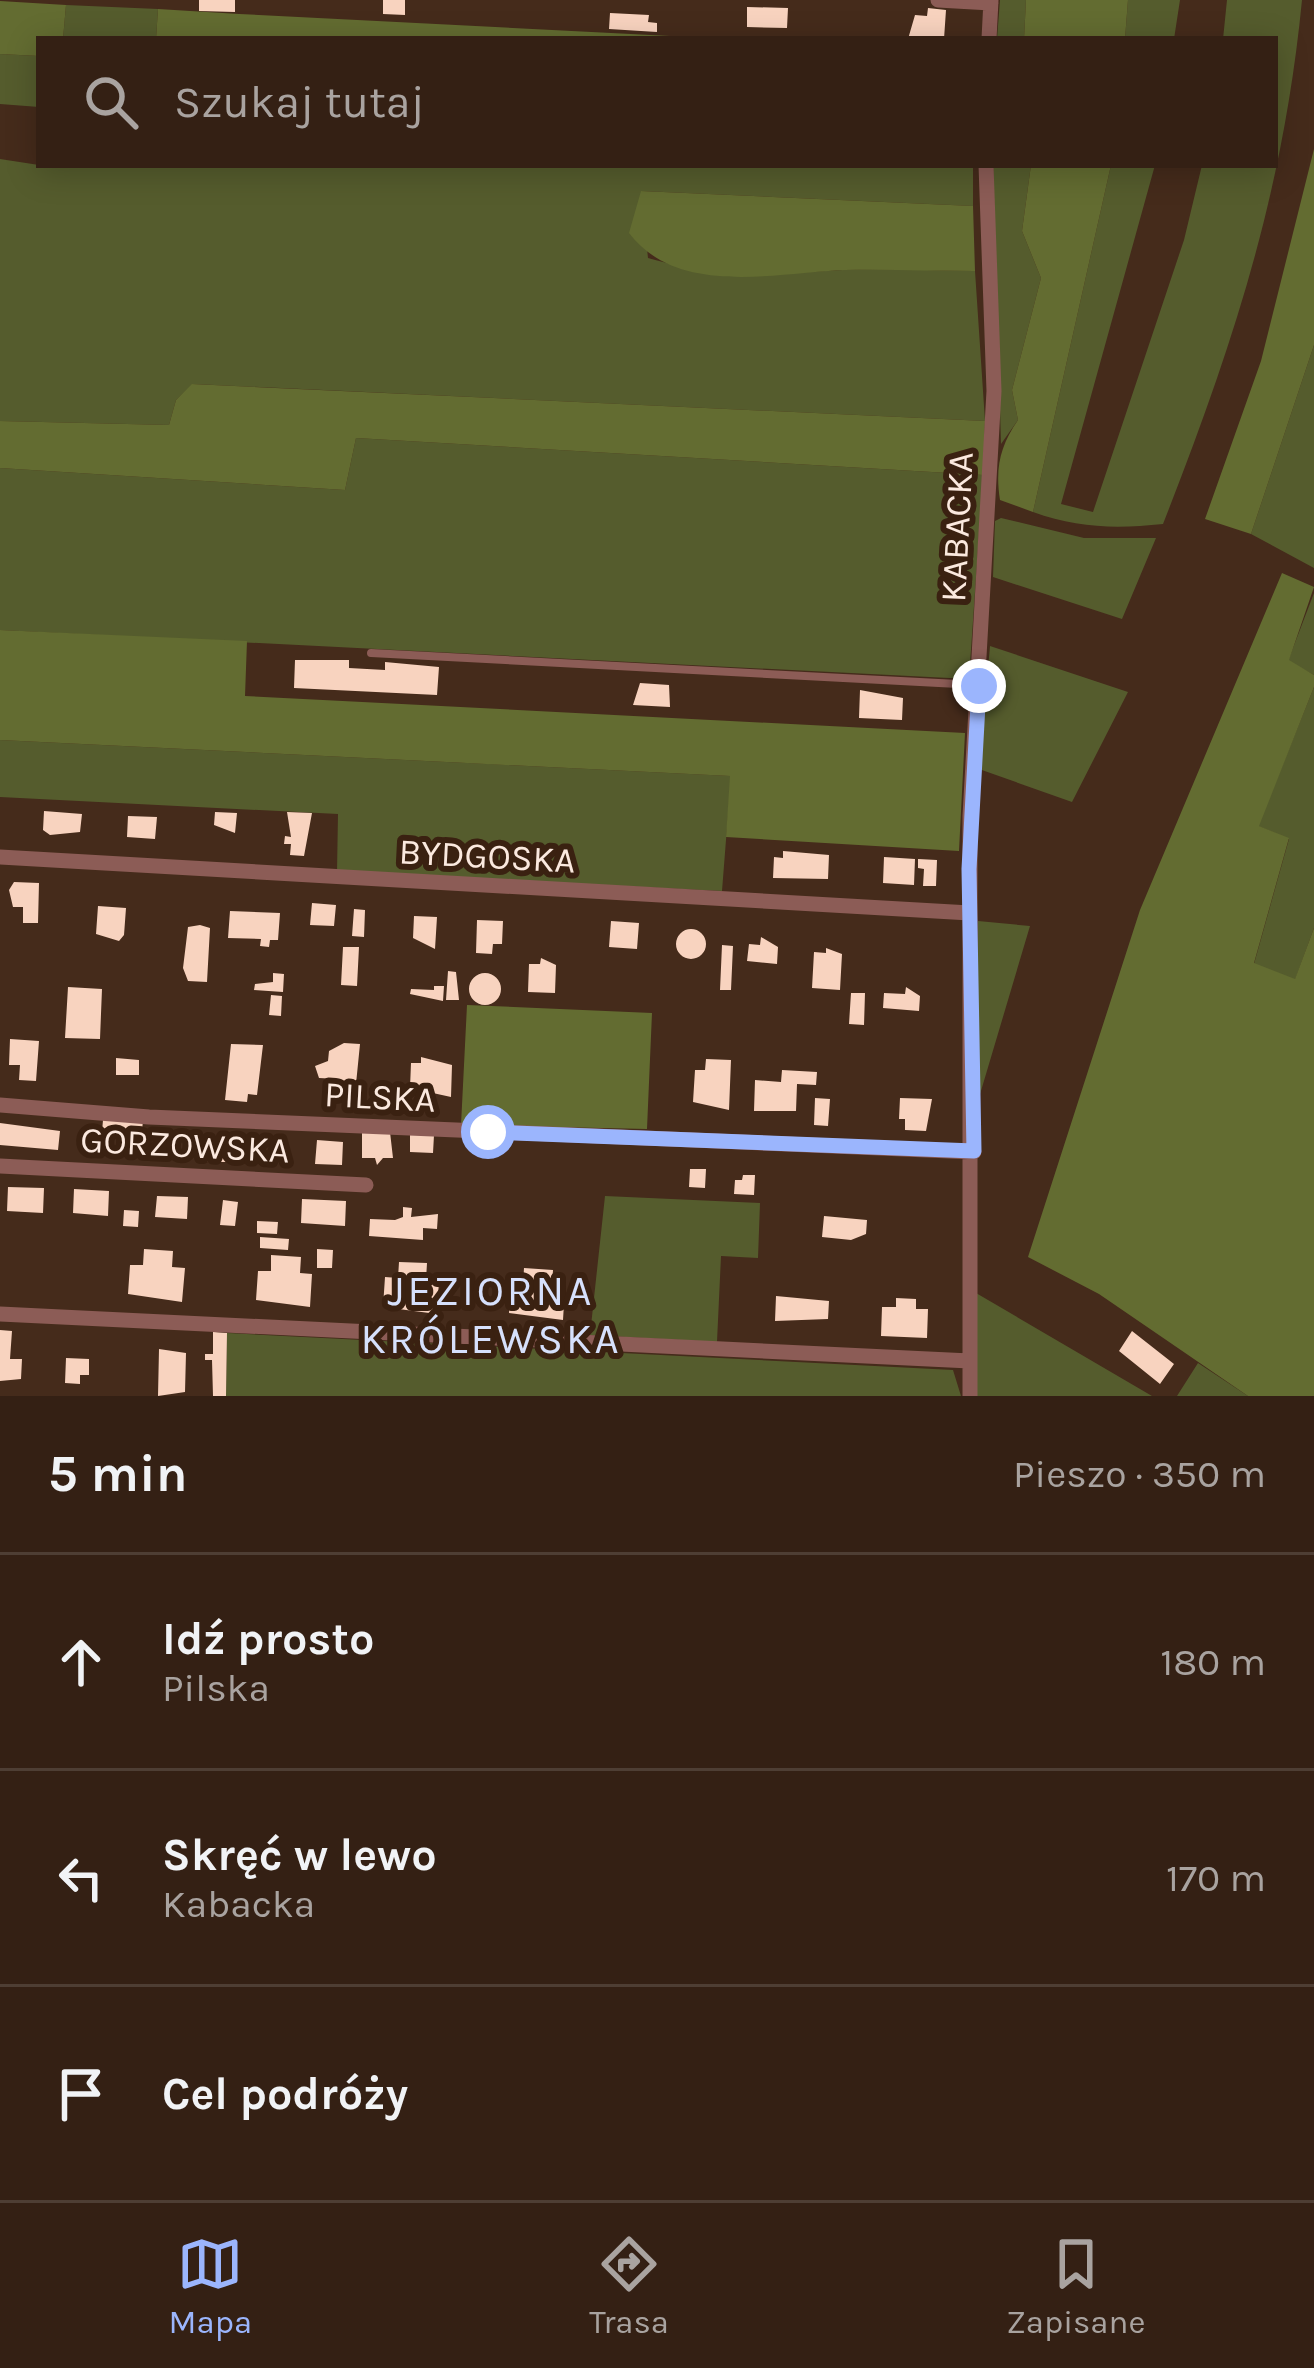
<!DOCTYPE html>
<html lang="pl">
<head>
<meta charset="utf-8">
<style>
	body { margin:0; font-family:Karla,sans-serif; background:#3c281d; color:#f1f3f6 }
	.stop { position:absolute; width:36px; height:36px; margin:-27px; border:9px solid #9bb5fd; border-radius:50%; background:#fff }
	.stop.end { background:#9bb5fd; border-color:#fff; box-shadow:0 3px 12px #0008 }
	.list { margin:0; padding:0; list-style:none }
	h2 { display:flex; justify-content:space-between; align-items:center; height:156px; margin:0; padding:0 48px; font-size:51px }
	h2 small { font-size:39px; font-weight:400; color:#a9a3a0 }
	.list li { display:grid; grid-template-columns:78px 1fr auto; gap:36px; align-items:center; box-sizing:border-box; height:216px; padding:0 48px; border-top:3px solid #4e3e34 }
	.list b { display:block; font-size:45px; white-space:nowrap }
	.list p { margin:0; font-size:39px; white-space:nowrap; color:#a9a3a0 }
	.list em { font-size:39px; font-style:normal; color:#a9a3a0 }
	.icon { flex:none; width:66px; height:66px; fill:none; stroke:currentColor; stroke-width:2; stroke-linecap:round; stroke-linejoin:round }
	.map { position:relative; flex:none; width:1314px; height:1396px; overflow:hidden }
	.search { position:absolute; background:#342014; box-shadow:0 6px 30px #0003; left:36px; right:36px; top:36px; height:132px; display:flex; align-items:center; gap:30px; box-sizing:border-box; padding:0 42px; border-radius:0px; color:#a9a3a0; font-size:45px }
	.sheet { height:804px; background:#342014 }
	nav { display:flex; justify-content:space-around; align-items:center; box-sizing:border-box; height:168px; border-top:3px solid #4e3e34; background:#342014; font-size:33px; color:#a9a3a0 }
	nav a { display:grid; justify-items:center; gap:6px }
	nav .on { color:#9bb5fd }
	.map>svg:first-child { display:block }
</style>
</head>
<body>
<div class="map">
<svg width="1314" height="1396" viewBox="0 0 1314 1396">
	<rect width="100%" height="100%" fill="#452b1b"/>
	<path fill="#555c2d" d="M 1000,0 L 1026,0 L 1024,39 L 997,39 Z
		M 1128,0 L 1180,0 L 1174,39 L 1125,39 Z
		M 1227,0 L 1302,0 C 1283,194 1233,345 1163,524 C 1116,529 1077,528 1033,512 L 1111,165 L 1155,165 L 1061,504 L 1093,512 L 1184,240 L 1202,165 L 1275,165 L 1275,39 L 1223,39 Z
		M 66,5 L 158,9 L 156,39 L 63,39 Z
		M 0,54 L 39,56 L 39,107 L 0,104 Z
		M 0,159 L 39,165 L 973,165 L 973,206 L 641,191 L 648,258 C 729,281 763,274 843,270 C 887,268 932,271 975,271 L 985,421 L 193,384 L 176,400 L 169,425 L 0,421 Z
		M 993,165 L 1031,165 L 1022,231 L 1041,278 L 1012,390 L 1018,420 L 1001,444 Z
		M 1314,345 L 1314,568 L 1251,534 Z
		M 356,438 L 983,475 L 969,679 L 0,630 L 0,468 L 345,490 Z
		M 1001,518 L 1084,538 L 1156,538 L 1122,619 L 993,577 L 995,521 Z
		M 1314,593 L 1314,675 L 1288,661 Z
		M 990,646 L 1128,692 L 1072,802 L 979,769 Z
		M 1314,687 L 1314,928 L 1295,980 L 1254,964 L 1289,839 L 1258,826 Z
		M 0,740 L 731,776 L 722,891 L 337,872 L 338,814 L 0,797 Z
		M 978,921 L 1030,926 L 978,1101 Z
		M 605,1196 L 760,1203 L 758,1258 L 721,1256 L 717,1342 L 590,1335 Z
		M 976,1293 L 1152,1396 L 974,1396 Z
		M 227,1333 L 953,1370 L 961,1396 L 226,1396 Z
		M 1198,1363 L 1248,1396 L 1177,1396 Z"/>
	<path fill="#636c31" d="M 1026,0 L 1128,0 L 1125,39 L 1024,39 Z
		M 0,1 L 66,5 L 63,39 L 39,39 L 39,56 L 0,54 Z
		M 158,9 L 239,14 L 729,39 L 156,39 Z
		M 1314,149 L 1314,345 L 1251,534 L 1205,519 L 1261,361 Z
		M 1031,165 L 1111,165 L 1033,512 L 1000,500 C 995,468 1000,446 1018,420 L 1012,390 L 1041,278 L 1022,231 Z
		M 641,191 L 973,206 L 975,271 C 932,271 889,269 845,270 C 774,273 678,297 629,233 Z
		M 192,384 L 985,421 L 983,475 L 356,438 L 345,490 L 0,468 L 0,421 L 169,425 L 176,400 Z
		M 1282,573 L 1314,587 L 1289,660 L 1314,675 L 1314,687 L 1259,826 L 1289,838 L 1254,963 L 1295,979 L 1314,928 L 1314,1396 L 1248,1396 L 1099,1294 L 1028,1257 L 1140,910 Z
		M 0,630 L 247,641 L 245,696 L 965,733 L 959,851 L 726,837 L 730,776 L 0,740 Z
		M 467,1005 L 652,1013 L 647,1129 L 461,1125 Z"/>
	<path fill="#f8d3bf" d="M 199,0 L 235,0 L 235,12 L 199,11 Z
		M 383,0 L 405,0 L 405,15 L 383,14 Z
		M 747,7 L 788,8 L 787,28 L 747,27 Z
		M 928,8 L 946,10 L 944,39 L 908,39 L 915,15 L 927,16 Z
		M 610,13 L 649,15 L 648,22 L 657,23 L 657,32 L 609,29 Z
		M 295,660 L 349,660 L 349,668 L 385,670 L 385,662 L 439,667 L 437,695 L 294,688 Z
		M 640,683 L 669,685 L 670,707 L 633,705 Z
		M 860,690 L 903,698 L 902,720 L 859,718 Z
		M 44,811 L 82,814 L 80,832 L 50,835 L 43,830 Z
		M 215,812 L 237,813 L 235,833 L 214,825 Z
		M 287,812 L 312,813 L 304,856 L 290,855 L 291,844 L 284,844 L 285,836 L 291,837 Z
		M 128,816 L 157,817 L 155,839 L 127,837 Z
		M 783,851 L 829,855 L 828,879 L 773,878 L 774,857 L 783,858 Z
		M 884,857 L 915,859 L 914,885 L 883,883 Z
		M 918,859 L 937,860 L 936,886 L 923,886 L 924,869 L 918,868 Z
		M 14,882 L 39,883 L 38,923 L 23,923 L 23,907 L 13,907 L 9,890 Z
		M 312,903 L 336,905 L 334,926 L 310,925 Z
		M 98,906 L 126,908 L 124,935 L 119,941 L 96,934 Z
		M 354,909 L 365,910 L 364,937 L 352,936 Z
		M 230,911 L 280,913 L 278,940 L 270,940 L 269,947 L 260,946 L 261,939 L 228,938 Z
		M 414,916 L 437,917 L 435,949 L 413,938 Z
		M 477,920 L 503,921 L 502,944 L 493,944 L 492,954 L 476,953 Z
		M 611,921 L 639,923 L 637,949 L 609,947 Z
		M 200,925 L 210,928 L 207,982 L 188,981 L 183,968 L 188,927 Z
		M676 944a15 15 0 1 1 30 0a15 15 0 1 1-30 0Z
		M 761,937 L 778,947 L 777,964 L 747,961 L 749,944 L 760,945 Z
		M 722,945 L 733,946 L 731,990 L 720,990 Z
		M 343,947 L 359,947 L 357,986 L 341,985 Z
		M 826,948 L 842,954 L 840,990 L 812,988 L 814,952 L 826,953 Z
		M 541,958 L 556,965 L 555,993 L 528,992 L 529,964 L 540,964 Z
		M 448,971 L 456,972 L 459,1000 L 446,1000 Z
		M 273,973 L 284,974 L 283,992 L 254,990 L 255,984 L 273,982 Z
		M469 989a16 16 0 1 1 32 0a16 16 0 1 1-32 0Z
		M 434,986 L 444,986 L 443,1001 L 410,994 L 411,989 L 434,990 Z
		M 68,987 L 102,989 L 100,1039 L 65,1038 Z
		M 906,987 L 920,996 L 919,1011 L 883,1008 L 884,993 L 905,994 Z
		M 851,993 L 865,993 L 864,1025 L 849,1024 Z
		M 271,995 L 282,996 L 281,1016 L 269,1015 Z
		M 10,1039 L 39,1041 L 36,1081 L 19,1080 L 20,1065 L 9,1065 Z
		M 344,1043 L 360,1044 L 355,1094 L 337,1093 L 338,1079 L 319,1078 L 315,1066 L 328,1061 L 329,1051 Z
		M 231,1044 L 263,1045 L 257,1095 L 248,1094 L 247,1102 L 225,1100 Z
		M 421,1057 L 452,1065 L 451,1097 L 410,1088 L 411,1063 L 421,1063 Z
		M 116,1058 L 139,1060 L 139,1075 L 116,1075 Z
		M 706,1059 L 731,1060 L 729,1110 L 693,1102 L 695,1070 L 705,1070 Z
		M 782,1070 L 817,1072 L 816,1085 L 797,1084 L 796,1111 L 754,1111 L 755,1080 L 781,1082 Z
		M 815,1098 L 830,1099 L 828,1126 L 814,1125 Z
		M 900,1098 L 932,1099 L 926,1131 L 905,1130 L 905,1119 L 899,1119 Z
		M 103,1120 L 143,1120 L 142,1131 L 102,1132 Z
		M 0,1123 L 60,1131 L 58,1150 L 0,1145 Z
		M 362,1131 L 390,1132 L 393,1158 L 383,1158 L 377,1165 L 375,1158 L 362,1158 Z
		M 410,1134 L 434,1135 L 433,1153 L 410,1152 Z
		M 212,1137 L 251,1144 L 250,1162 L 197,1162 L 198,1139 Z
		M 317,1140 L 343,1142 L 342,1165 L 315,1164 Z
		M 690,1169 L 706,1169 L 705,1188 L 689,1187 Z
		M 743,1175 L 755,1175 L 754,1195 L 734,1194 L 735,1180 L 742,1180 Z
		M 8,1187 L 44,1188 L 43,1213 L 7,1211 Z
		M 74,1189 L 109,1191 L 108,1216 L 73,1213 Z
		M 157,1196 L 188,1197 L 187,1219 L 155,1217 Z
		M 302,1199 L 346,1201 L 345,1226 L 301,1223 Z
		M 223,1200 L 238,1202 L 235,1226 L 220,1225 Z
		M 403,1207 L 412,1208 L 411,1217 L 438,1214 L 437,1229 L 423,1228 L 423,1240 L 369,1236 L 370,1219 L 395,1220 L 403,1217 Z
		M 124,1210 L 139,1211 L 138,1227 L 123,1226 Z
		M 824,1216 L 867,1220 L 866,1234 L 851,1240 L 822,1237 Z
		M 257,1221 L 278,1222 L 277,1234 L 257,1233 Z
		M 260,1237 L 289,1239 L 288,1250 L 260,1248 Z
		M 144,1249 L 173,1251 L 172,1267 L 185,1268 L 182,1302 L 128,1294 L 130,1265 L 143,1265 Z
		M 317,1249 L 333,1250 L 332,1268 L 317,1268 Z
		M 271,1255 L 301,1257 L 300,1273 L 312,1274 L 310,1307 L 256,1300 L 258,1271 L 271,1271 Z
		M 399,1262 L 427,1263 L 426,1280 L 439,1280 L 437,1314 L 383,1307 L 385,1277 L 398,1278 Z
		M 524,1268 L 553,1270 L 552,1286 L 565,1287 L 563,1320 L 509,1313 L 510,1284 L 523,1285 Z
		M 776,1296 L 829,1301 L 828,1319 L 775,1321 Z
		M 896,1298 L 916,1299 L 916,1309 L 928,1309 L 927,1338 L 881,1336 L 882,1307 L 896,1307 Z
		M 0,1330 L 12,1331 L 10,1359 L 22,1359 L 21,1379 L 0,1381 Z
		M 1132,1331 L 1174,1364 L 1160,1384 L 1119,1351 Z
		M 213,1332 L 227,1333 L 226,1396 L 213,1396 L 212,1360 L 205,1360 L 205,1354 L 213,1354 Z
		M 159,1349 L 186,1353 L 185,1392 L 158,1396 Z
		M 66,1358 L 89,1359 L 89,1375 L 80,1375 L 80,1384 L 65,1383 Z"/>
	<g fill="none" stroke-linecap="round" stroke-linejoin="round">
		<path stroke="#8c5c56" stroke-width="8" d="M 371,653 L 977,685"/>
		<path stroke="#8c5c56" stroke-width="15" d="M 938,0 L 991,3
			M 989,39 L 991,0
			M 0,857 L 970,913
			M 0,1105 L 149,1117 L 974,1152
			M 0,1166 L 366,1185
			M 0,1314 L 970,1361
			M 970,1396 L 970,816 L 994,391 L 986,165"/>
	</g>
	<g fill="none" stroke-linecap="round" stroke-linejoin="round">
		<path stroke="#9bb5fd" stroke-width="15" d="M 488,1132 L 974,1151 L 969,869 L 979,686"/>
	</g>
	<g text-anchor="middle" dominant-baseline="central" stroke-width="12" stroke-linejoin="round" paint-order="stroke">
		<g font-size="36" fill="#fbe9df" stroke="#3a2111">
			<text transform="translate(957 527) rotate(-87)">KABACKA</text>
			<text transform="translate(487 856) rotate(3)">BYDGOSKA</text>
			<text transform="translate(380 1097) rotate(3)">PILSKA</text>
			<text transform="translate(185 1145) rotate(3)">GORZOWSKA</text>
		</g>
		<g font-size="42" letter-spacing="3" fill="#d6e0fc" stroke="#3a2111">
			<text x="491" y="1291">JEZIORNA<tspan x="491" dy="48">KRÓLEWSKA</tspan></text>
		</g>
	</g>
</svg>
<div class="stop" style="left:488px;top:1132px"></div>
<div class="stop end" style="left:979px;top:686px"></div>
<div class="search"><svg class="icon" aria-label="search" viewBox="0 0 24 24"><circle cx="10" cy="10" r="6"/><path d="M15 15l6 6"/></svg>Szukaj tutaj</div>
</div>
<section class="sheet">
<h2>5 min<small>Pieszo · 350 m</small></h2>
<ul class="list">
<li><svg class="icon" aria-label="ahead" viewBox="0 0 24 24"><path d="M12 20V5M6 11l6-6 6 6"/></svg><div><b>Idź prosto</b><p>Pilska</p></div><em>180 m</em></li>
<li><svg class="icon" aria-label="left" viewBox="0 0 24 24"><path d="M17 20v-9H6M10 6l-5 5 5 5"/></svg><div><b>Skręć w lewo</b><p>Kabacka</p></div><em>170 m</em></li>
<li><svg class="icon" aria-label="arrive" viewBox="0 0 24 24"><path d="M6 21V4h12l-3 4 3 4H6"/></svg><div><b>Cel podróży</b></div></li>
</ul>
</section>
<nav>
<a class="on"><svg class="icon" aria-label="map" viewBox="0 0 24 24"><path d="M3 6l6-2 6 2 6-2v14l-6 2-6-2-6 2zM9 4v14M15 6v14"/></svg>Mapa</a>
<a><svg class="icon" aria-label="directions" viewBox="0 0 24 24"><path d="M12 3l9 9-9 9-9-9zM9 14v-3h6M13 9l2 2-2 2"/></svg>Trasa</a>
<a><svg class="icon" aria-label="saved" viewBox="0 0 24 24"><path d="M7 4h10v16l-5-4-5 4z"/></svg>Zapisane</a>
</nav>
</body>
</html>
